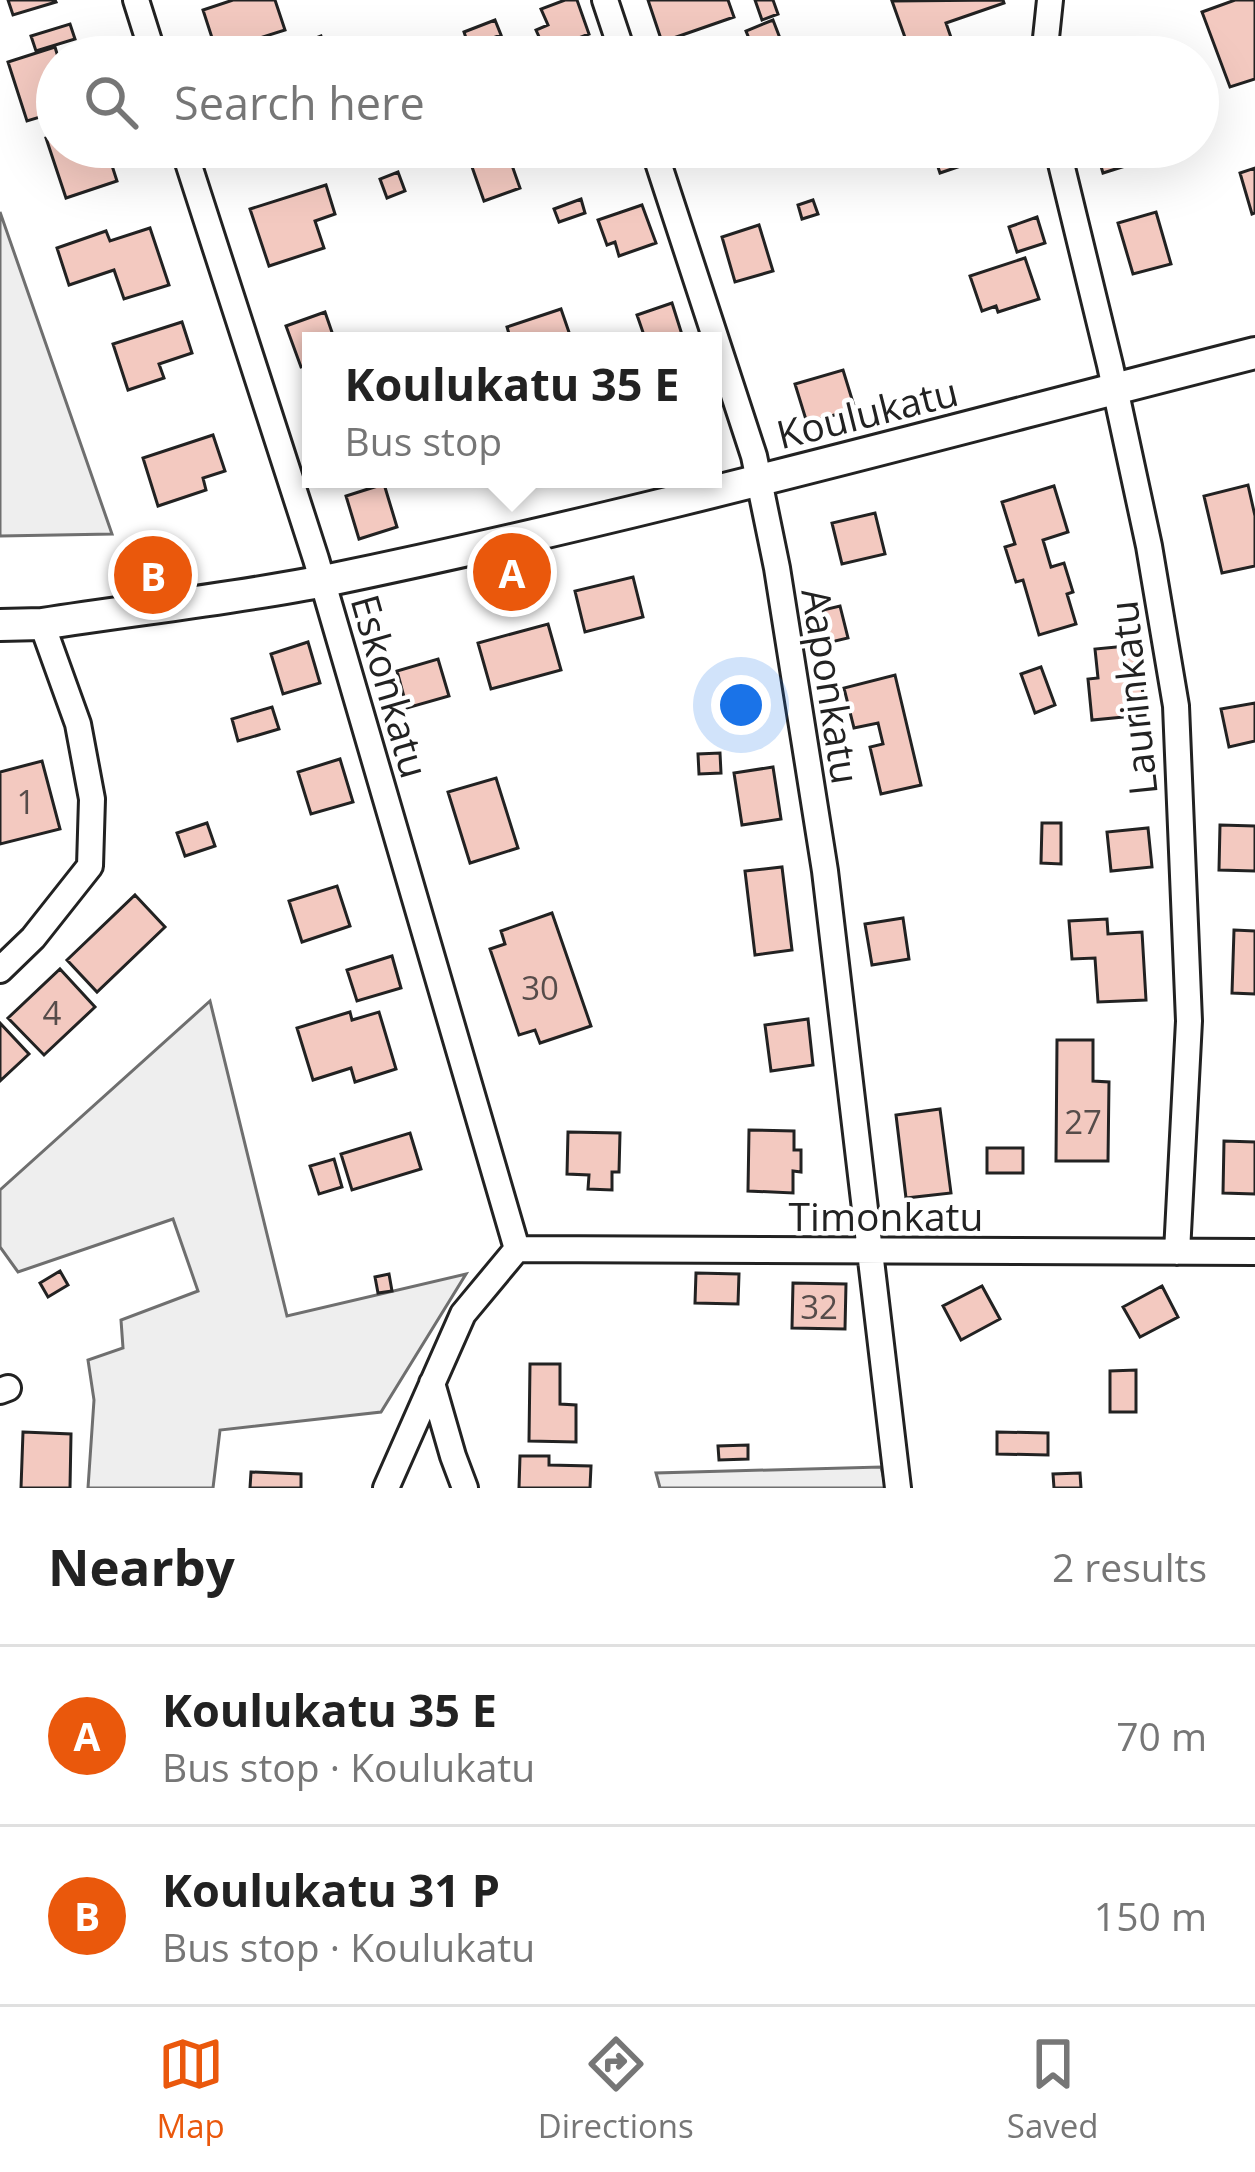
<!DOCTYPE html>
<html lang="en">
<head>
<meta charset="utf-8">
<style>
	body { margin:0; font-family:"Open Sans",sans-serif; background:#f6f6f6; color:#222 }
	.you { position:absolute; left:741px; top:705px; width:42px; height:42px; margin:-30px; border:9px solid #fff; border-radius:50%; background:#1a73e8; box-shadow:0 0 0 18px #1a73e833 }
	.badge { display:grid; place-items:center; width:78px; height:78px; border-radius:50%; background:#ea580c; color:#fff; font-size:39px; font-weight:700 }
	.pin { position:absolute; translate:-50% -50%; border:6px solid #fff; box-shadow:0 3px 12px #0006 }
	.popup { position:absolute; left:302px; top:332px; width:420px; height:156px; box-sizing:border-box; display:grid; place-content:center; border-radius:0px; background:#fff; filter:drop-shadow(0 3px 9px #0005); font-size:39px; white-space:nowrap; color:#767676 }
	.popup b { font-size:45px; color:#222 }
	.popup::after { content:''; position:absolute; left:50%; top:100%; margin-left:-24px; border:24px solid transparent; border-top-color:#fff }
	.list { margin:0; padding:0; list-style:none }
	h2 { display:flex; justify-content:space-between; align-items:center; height:156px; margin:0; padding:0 48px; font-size:51px }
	h2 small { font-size:39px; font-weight:400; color:#767676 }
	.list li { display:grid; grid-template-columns:78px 1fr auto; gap:36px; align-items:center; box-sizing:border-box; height:180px; padding:0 48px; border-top:3px solid #e0e0e0 }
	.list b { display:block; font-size:45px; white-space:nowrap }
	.list p { margin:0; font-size:39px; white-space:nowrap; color:#767676 }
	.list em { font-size:39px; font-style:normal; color:#767676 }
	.icon { flex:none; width:66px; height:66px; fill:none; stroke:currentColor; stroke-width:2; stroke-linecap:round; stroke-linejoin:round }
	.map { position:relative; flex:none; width:1255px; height:1488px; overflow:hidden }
	.search { position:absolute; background:#fff; box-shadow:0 12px 48px #0002; left:36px; right:36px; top:36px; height:132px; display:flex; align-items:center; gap:30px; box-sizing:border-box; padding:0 42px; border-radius:66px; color:#767676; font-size:45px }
	.sheet { height:516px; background:#fff }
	nav { display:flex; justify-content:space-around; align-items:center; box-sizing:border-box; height:168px; border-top:3px solid #e0e0e0; background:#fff; font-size:33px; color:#767676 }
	nav a { display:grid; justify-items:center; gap:6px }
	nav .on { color:#ea580c }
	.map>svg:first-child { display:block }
</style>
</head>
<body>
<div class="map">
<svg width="1255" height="1488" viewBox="0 0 1255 1488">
	<rect width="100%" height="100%" fill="#fff"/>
	<path fill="#eee" stroke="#6f6f6f" stroke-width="3" d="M 0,212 L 112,534 L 0,536 Z
		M 210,1001 L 287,1316 L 466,1274 L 381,1412 L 220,1430 L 213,1488 L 88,1488 L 94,1400 L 88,1360 L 123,1348 L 121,1320 L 198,1291 L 173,1219 L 18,1272 L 0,1247 L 0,1190 Z
		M 881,1467 L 886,1488 L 660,1488 L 656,1473 Z"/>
	<path fill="#f3c9c0" stroke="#222" stroke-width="3" d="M 8,0 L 55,0 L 56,2 L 13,15 Z
		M 233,0 L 275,0 L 285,30 L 247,42 L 252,57 L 205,57 L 203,51 L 215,47 L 203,10 Z
		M 565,0 L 577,0 L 589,34 L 563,44 L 568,57 L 542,57 L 539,50 L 544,48 L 536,30 L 548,25 L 541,9 Z
		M 648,0 L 728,0 L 734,17 L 662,42 Z
		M 755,0 L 773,0 L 778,14 L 762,20 Z
		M 1003,0 L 1004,3 L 946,23 L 955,49 L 930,57 L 912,57 L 892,1 Z
		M 1235,0 L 1255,0 L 1255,79 L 1230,87 L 1202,12 Z
		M 495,20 L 501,35 L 469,47 L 464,32 Z
		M 773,20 L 783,46 L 771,50 L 769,45 L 754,51 L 746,31 Z
		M 70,24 L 75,39 L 36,51 L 31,36 Z
		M 321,36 L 329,57 L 305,57 L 300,44 Z
		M 55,47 L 58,57 L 57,112 L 27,121 L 8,62 Z
		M 57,135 L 57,147 L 106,147 L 117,181 L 66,198 L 46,138 Z
		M 223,147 L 256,147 L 257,151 L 228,162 Z
		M 465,147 L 530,147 L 508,154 L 520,188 L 484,201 Z
		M 941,147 L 984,147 L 987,157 L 940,173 L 934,155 L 943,152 Z
		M 1117,147 L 1136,147 L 1141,161 L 1103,173 L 1097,153 Z
		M 1255,168 L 1255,213 L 1252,214 L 1240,173 Z
		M 398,172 L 405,191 L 387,198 L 380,179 Z
		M 326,185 L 335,214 L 315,221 L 324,248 L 269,266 L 250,209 Z
		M 581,199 L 585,213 L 559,222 L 554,209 Z
		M 813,200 L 818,214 L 802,219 L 798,205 Z
		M 642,205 L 656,243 L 619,256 L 615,242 L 607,245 L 598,220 Z
		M 1156,212 L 1171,264 L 1133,274 L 1118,223 Z
		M 1037,217 L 1045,243 L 1017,252 L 1009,227 Z
		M 759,225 L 773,271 L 735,282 L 722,237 Z
		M 150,228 L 169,285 L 124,299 L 114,270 L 69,285 L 57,248 L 106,231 L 110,241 Z
		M 1025,258 L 1039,299 L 998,312 L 996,306 L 982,311 L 970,276 Z
		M 672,303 L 684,341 L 646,341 L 637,315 Z
		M 561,309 L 572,341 L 511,341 L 507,327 Z
		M 325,312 L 335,341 L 311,341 L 311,364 L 301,367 L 286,326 Z
		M 182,322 L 192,353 L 159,364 L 164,378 L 128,390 L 113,344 Z
		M 843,370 L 855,409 L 807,423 L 795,384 Z
		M 213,435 L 225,471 L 203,478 L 206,490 L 158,506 L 143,458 Z
		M 384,484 L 397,527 L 359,539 L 346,496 Z
		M 1248,485 L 1255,516 L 1255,566 L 1222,573 L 1204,496 Z
		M 1054,486 L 1068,532 L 1043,540 L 1051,567 L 1064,563 L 1073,592 L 1067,594 L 1076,624 L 1039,635 L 1023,580 L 1016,582 L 1005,547 L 1015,544 L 1002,502 Z
		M 875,513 L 885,554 L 842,564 L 832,523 Z
		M 633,577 L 643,617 L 585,632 L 575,591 Z
		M 840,606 L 848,638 L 831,642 L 823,610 Z
		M 548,624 L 561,670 L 491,689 L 478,643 Z
		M 308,642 L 320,683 L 283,694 L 271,654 Z
		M 1138,645 L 1145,715 L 1092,720 L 1088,679 L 1098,678 L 1095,649 Z
		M 438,659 L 449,696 L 407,708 L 397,671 Z
		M 1041,667 L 1055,705 L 1035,713 L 1021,674 Z
		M 895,675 L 921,785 L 881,794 L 870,747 L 883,744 L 878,723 L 854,728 L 844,688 Z
		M 758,688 L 763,716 L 745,718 L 741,691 Z
		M 1255,703 L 1255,741 L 1229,747 L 1221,709 Z
		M 272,707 L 279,729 L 238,741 L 232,719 Z
		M 720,753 L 721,773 L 699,774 L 698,754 Z
		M 340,759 L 353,802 L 311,814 L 298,772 Z
		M 42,761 L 60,829 L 0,844 L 0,772 Z
		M 773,767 L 781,819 L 742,825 L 734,773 Z
		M 496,778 L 518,848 L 470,863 L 448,792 Z
		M 207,823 L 215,846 L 185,856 L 177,833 Z
		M 1042,823 L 1061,823 L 1061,864 L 1041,863 Z
		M 1220,825 L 1255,826 L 1255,871 L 1219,870 Z
		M 1148,828 L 1152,867 L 1111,871 L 1107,832 Z
		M 782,867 L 792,950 L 755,955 L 745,871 Z
		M 337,886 L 350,926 L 302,942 L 289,901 Z
		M 135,895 L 165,927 L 97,992 L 67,960 Z
		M 552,913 L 591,1026 L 540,1043 L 535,1030 L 519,1035 L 490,949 L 505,944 L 501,931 Z
		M 903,918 L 909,959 L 872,965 L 865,924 Z
		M 1107,919 L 1108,934 L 1142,932 L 1146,1000 L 1098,1002 L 1095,958 L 1072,959 L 1069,921 Z
		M 1234,930 L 1255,931 L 1255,994 L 1232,993 Z
		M 392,956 L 401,988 L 357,1001 L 347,970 Z
		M 60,969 L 95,1007 L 44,1055 L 8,1018 Z
		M 350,1012 L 352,1020 L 379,1012 L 396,1069 L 355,1082 L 351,1068 L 313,1080 L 297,1028 Z
		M 808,1019 L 813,1065 L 771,1071 L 765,1025 Z
		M 0,1023 L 29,1054 L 0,1081 Z
		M 1057,1040 L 1093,1040 L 1093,1081 L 1109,1082 L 1108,1161 L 1056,1161 Z
		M 940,1109 L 951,1193 L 906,1198 L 896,1115 Z
		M 749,1130 L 794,1131 L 794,1150 L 801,1150 L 801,1172 L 793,1171 L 793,1193 L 748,1191 Z
		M 568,1132 L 620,1133 L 619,1172 L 612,1172 L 612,1190 L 588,1189 L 589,1175 L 567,1174 Z
		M 410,1133 L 421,1169 L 352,1190 L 341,1154 Z
		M 1224,1141 L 1255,1142 L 1255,1194 L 1223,1193 Z
		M 987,1148 L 1023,1148 L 1023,1173 L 987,1173 Z
		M 334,1159 L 342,1187 L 319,1194 L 310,1166 Z
		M 60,1271 L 68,1285 L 48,1297 L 40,1283 Z
		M 696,1273 L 739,1274 L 738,1304 L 695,1303 Z
		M 389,1274 L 392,1291 L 378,1293 L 375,1277 Z
		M 793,1283 L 846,1284 L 845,1329 L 792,1328 Z
		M 982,1286 L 1000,1319 L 961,1340 L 943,1306 Z
		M 1162,1286 L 1178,1317 L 1140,1337 L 1123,1307 Z
		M 530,1364 L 560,1364 L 560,1404 L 576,1405 L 576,1442 L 529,1441 Z
		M 1136,1370 L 1136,1412 L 1110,1412 L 1110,1371 Z
		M 23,1432 L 71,1434 L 70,1488 L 21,1488 Z
		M 997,1432 L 1048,1433 L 1048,1455 L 997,1454 Z
		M 748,1445 L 748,1459 L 719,1460 L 718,1446 Z
		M 520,1456 L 549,1456 L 549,1465 L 591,1466 L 590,1488 L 519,1488 Z
		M 251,1472 L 301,1474 L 301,1488 L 250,1488 Z
		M 1080,1473 L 1081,1488 L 1054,1488 L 1053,1474 Z"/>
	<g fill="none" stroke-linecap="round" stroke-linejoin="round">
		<g stroke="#222" stroke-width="30">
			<path id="minor" d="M 136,0 L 154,57
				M 605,0 L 624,57
				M 1044,57 L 1050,0
				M 183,147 L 316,559 L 517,1249
				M 653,147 L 754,456 L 777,568 L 825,871 L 898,1488
				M 1057,147 L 1110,365 L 1149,546 L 1176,706 L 1189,1021 L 1177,1252
				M 0,970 L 33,938 L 90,866 L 92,799 L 78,724 L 42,624
				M 517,1249 L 1255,1252
				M 432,1383 L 453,1456 L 465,1488
				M 0,1391 L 8,1388
				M 386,1488 L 463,1314 L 517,1249"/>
		</g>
		<g stroke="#222" stroke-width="36">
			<path id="tertiary" d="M 0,625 L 42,624 C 137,609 234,599 329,580 C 640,516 947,431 1255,353"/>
		</g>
		<use href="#minor" stroke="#fff" stroke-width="24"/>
		<use href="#tertiary" stroke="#fff" stroke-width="30"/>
	</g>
	<g text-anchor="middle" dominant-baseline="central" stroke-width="9" stroke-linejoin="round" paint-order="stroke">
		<g font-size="33" fill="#564c4a">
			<text x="26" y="801">1</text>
			<text x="540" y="987">30</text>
			<text x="52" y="1012">4</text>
			<text x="1083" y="1121">27</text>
			<text x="819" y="1306">32</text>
		</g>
		<g font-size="39" fill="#222" stroke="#fff">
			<text transform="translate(867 412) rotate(-14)">Koulukatu</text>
			<text transform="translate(391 686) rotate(74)">Eskonkatu</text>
			<text transform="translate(832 686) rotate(81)">Aaponkatu</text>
			<text transform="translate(1132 698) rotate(-96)">Laurinkatu</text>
			<text x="886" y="1215">Timonkatu</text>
		</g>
	</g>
</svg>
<div class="you"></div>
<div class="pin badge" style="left:512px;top:572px">A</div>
<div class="popup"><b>Koulukatu 35 E</b>Bus stop</div>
<div class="pin badge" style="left:153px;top:575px">B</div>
<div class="search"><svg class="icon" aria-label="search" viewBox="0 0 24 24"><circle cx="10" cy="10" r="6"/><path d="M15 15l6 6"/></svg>Search here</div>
</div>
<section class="sheet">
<h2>Nearby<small>2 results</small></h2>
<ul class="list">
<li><span class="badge">A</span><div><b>Koulukatu 35 E</b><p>Bus stop · Koulukatu</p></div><em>70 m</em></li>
<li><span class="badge">B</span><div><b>Koulukatu 31 P</b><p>Bus stop · Koulukatu</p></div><em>150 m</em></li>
</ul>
</section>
<nav>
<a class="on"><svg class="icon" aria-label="map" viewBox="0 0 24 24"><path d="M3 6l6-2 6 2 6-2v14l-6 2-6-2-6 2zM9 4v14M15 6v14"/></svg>Map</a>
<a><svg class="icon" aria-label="directions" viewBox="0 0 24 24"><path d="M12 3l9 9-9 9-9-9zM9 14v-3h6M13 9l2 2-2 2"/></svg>Directions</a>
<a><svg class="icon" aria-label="saved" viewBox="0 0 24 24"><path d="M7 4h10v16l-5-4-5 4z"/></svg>Saved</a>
</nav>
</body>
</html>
